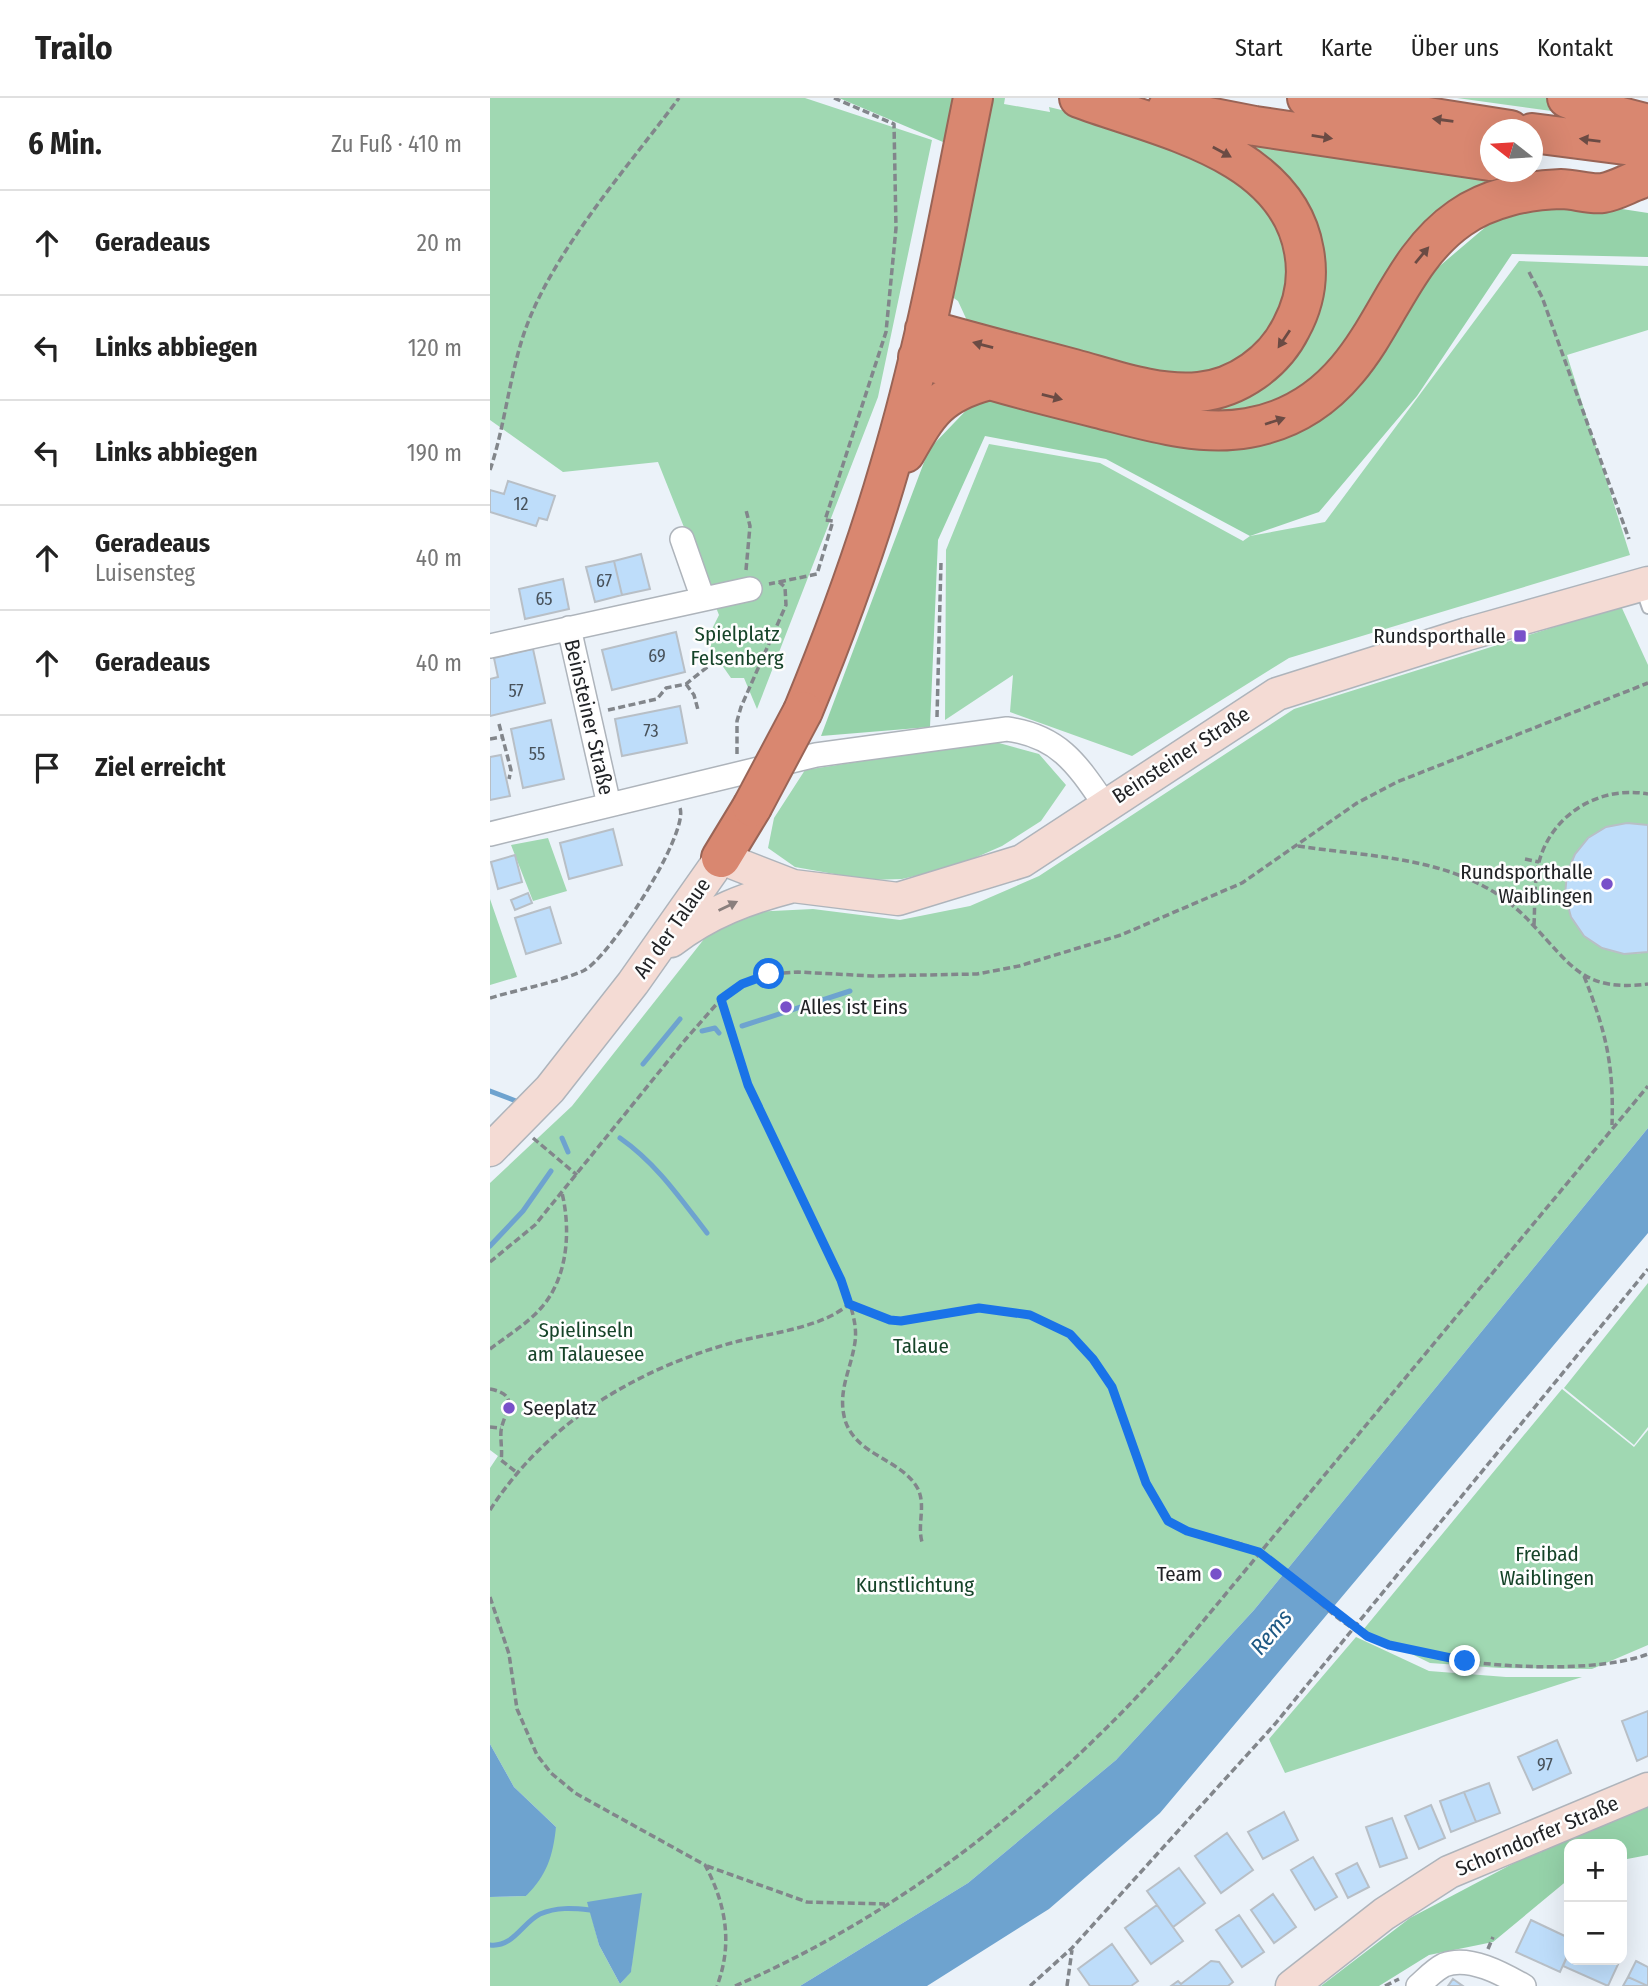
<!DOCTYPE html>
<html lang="de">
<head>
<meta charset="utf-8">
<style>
	body { margin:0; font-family:"Fira Sans Condensed",sans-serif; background:#f2f2f2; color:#222 }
	.controls { position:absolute; right:21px; bottom:21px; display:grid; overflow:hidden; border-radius:14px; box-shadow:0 7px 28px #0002 }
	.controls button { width:63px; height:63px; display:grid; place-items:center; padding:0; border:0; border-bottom:2px solid #e0e0e0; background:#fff; color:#222; font:35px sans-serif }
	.compass { position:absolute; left:990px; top:21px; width:63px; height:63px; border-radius:50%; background:#fff; box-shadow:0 7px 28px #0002; rotate:287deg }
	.stop { position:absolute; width:21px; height:21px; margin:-16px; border:5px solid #1a73e8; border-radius:50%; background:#fff }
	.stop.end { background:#1a73e8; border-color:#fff; box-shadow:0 2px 7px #0008 }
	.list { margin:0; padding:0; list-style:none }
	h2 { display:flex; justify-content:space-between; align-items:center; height:91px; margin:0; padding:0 28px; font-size:30px }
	h2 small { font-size:23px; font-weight:400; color:#767676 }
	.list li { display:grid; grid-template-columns:46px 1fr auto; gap:21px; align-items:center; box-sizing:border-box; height:105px; padding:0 28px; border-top:2px solid #e0e0e0 }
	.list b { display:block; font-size:26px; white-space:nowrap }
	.list p { margin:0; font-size:23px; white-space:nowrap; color:#767676 }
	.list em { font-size:23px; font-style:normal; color:#767676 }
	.icon { flex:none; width:38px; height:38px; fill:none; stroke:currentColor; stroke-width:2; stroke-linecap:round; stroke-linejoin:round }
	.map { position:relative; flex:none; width:1158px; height:1888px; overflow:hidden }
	header { display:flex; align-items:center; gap:42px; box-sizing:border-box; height:98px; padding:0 35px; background:#fff; border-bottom:2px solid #e0e0e0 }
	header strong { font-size:33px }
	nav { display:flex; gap:38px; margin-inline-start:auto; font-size:24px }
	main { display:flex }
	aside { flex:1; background:#fff }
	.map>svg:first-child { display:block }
</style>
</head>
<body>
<header>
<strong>Trailo</strong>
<nav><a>Start</a><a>Karte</a><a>Über uns</a><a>Kontakt</a></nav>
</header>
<main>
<aside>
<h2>6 Min.<small>Zu Fuß · 410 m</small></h2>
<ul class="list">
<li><svg class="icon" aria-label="ahead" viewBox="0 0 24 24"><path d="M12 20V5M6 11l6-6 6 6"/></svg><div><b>Geradeaus</b></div><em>20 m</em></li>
<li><svg class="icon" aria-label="left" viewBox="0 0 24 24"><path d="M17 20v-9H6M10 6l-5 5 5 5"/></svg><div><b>Links abbiegen</b></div><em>120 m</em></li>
<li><svg class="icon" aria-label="left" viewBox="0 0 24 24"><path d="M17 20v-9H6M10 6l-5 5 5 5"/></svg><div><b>Links abbiegen</b></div><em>190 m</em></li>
<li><svg class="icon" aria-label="ahead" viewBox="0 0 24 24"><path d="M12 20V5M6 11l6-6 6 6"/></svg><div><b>Geradeaus</b><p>Luisensteg</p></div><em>40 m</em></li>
<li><svg class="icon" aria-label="ahead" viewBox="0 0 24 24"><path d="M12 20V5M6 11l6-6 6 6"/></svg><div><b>Geradeaus</b></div><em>40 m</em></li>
<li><svg class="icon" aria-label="arrive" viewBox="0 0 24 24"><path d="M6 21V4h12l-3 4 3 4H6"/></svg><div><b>Ziel erreicht</b></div></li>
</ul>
</aside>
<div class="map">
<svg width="1158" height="1888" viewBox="0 0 1158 1888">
	<rect width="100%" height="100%" fill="#ebf2f9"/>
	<path fill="#a0d8b2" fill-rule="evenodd" d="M 0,0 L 315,0 L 442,42 L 388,299 L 267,611 L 254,580 L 241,580 L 220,550 L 223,529 L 229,517 L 168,364 L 73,374 L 0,322 Z
		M 497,0 L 515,0 L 514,6 L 560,14 L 559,9 L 642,29 L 777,97 L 806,187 L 757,267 L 695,281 L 480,229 L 468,203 L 458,196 Z
		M 967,0 L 1057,0 L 1098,18 Z
		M 740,44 L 1017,85 L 842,276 L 752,316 L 722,315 L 795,263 L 824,172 Z
		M 1029,163 L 1158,168 L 1158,232 L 1077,257 L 1140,457 L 799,560 L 642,658 L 520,614 L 523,577 L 455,622 L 456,452 L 499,346 L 610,365 L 753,443 L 760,438 L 835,424 Z
		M 1131,508 L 1158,567 L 1158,727 C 1043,715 1054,873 1158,854 L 1158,1030 L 764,1512 L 626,1662 L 478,1785 L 310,1888 L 0,1888 L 0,1799 L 36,1798 L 66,1729 L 24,1689 L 0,1646 L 0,1370 L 8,1358 L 0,1352 L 0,1085 L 82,1008 L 222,831 L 259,814 L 323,811 L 410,822 L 480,808 L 549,778 L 804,611 ZM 98,1804 L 144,1844 L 141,1873 L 130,1886 L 109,1847 Z
		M 502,643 L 549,656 L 576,687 L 551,723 L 512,748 L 464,769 L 412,781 L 378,782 L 305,769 L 278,750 L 284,720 L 315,672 Z
		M 58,740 L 77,793 L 43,803 L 21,747 Z
		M 0,801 L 27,879 L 0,887 Z
		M 1158,1185 L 1158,1329 L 1144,1347 L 1074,1290 Z
		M 1072,1291 L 1144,1349 L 1158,1332 L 1158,1547 L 1102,1571 L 1010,1570 L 940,1565 L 873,1532 Z
		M 866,1539 L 939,1573 L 1016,1579 L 1092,1579 L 795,1675 L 779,1641 Z"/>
	<path fill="#95d2a9" d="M 349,0 L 466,0 L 453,44 Z
		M 1080,103 L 1158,115 L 1158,159 L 1022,156 L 927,298 L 829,414 L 760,438 L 616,361 L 495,338 L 448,442 L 440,629 L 331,638 L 439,351 L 488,300 L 544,305 L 773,341 L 932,183 L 1005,121 Z
		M 1158,1702 L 1158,1757 L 1132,1762 L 1132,1746 L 1079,1746 L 1079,1781 L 1003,1844 L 939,1857 L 889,1888 L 831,1888 L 920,1820 L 1113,1718 Z"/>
	<path fill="#6ea3cf" d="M 1158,1030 L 1158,1135 L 670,1715 L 559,1811 L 437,1888 L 310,1888 L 478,1785 L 626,1662 L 764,1512 Z
		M 0,1646 L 24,1689 L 66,1729 C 63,1758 57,1777 36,1798 L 0,1799 Z
		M 152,1795 L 141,1874 L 130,1886 L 109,1847 L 97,1804 Z"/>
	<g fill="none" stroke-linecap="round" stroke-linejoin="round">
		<path stroke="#6ea3cf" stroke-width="5" d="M 252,928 L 360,893
			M 212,933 L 225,930 L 229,935
			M 153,966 L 190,921
			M 0,993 L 26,1003
			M 72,1040 L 78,1054
			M 130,1040 C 166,1065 190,1100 217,1135
			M 0,1148 L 33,1113 L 61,1073
			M 0,1847 C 23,1850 33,1824 50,1816 C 67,1809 82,1810 100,1812"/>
	</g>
	<path fill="#beddfa" stroke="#b8bfc6" stroke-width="2" d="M 18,383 L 65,398 L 57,422 L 49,420 L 46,428 L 0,414 L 0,392 L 14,396 Z
		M 151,456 L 160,491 L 132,497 L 124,463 Z
		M 124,463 L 132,497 L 105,504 L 96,469 Z
		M 73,481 L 79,511 L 35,521 L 29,491 Z
		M 186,534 L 195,574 L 122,592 L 112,552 Z
		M 43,551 L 55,605 L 0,618 L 0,581 L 8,579 L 4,560 Z
		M 190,608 L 197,645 L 132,658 L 125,621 Z
		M 61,622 L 74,681 L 33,690 L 21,631 Z
		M 11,657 L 20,698 L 0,702 L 0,659 Z
		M 1137,725 L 1158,727 L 1158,854 L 1134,856 L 1112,850 L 1094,838 L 1081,819 L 1075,797 L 1077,775 L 1085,756 L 1098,740 L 1116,729 Z
		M 123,731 L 132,767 L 79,781 L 70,745 Z
		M 25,757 L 32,784 L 8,791 L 1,764 Z
		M 38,795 L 42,805 L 25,812 L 21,802 Z
		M 60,809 L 71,845 L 36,856 L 25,820 Z
		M 1158,1613 L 1158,1658 L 1147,1663 L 1132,1623 Z
		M 1067,1642 L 1081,1675 L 1043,1692 L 1028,1659 Z
		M 999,1685 L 1010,1715 L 986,1724 L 974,1694 Z
		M 974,1694 L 986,1724 L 961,1734 L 950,1703 Z
		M 941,1707 L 955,1740 L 929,1751 L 915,1718 Z
		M 794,1714 L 808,1742 L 773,1761 L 758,1734 Z
		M 902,1720 L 917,1760 L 890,1769 L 876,1729 Z
		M 737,1735 L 763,1772 L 731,1795 L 705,1758 Z
		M 823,1759 L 847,1799 L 825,1812 L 801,1772 Z
		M 867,1765 L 879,1789 L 858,1800 L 846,1776 Z
		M 689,1770 L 715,1805 L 683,1829 L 657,1793 Z
		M 783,1796 L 806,1829 L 784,1845 L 761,1812 Z
		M 667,1807 L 693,1843 L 661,1866 L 635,1830 Z
		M 749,1817 L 774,1854 L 752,1869 L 726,1832 Z
		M 1041,1822 L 1079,1840 L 1079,1854 L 1070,1874 L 1026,1854 Z
		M 622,1846 L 648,1883 L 641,1888 L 600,1888 L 588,1871 Z
		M 1079,1854 L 1079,1862 L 1130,1862 L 1118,1888 L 1073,1868 Z
		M 721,1863 L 729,1864 L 743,1884 L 738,1888 L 681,1888 L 688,1883 L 691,1886 Z
		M 1146,1863 L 1158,1869 L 1158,1888 L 1138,1879 Z
		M 1138,1879 L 1158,1888 L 1133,1888 Z
		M 963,1881 L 973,1888 L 958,1888 Z"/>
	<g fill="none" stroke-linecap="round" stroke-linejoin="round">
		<g stroke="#aeb4bb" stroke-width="14">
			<path id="lane" d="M 1151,490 L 1158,510"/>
		</g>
		<g stroke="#aeb4bb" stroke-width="26">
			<path id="street" d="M 192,441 L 213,501
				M 79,530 L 119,707
				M 0,548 L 260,491
				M 0,736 L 326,657 L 517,631 C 569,638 587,666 615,707
				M 928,1888 C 936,1881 944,1872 954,1867 C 979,1857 1013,1876 1034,1888"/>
		</g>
		<g stroke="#aeb4bb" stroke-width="35">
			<path id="secondary" d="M 181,843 C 219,814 257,800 303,788
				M 0,1052 L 60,991 L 143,885 L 231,760 L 303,788 L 408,801 L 532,763 L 787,596 L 977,536 L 1158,485
				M 802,1888 L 894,1816 L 959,1774 L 1158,1691"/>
		</g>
		<g stroke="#996456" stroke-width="42">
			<path id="highway" d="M 817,0 L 1020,32
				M 1077,0 L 1112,14 L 1158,26
				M 677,11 L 765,28 L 1000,63
				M 1042,35 L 1158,50
				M 435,231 C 485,245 534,258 584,271 C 624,282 667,298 709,294 C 748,290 784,264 801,230 C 814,206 819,180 814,153 C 797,53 670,30 589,0
				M 428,259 C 487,280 546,295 607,310 C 655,322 708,339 758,330 C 798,323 831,303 857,272 C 898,224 915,158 970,120 C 998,100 1037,92 1071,91 C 1085,91 1100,97 1113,95 C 1125,93 1137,86 1148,82
				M 415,355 C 438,314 449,296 496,283
				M 313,613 C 346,533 376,451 400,368 C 436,248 458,123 483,0
				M 231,760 L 262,709"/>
		</g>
		<path stroke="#82868b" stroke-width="3.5" stroke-dasharray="7 3.5" stroke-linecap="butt" d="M 1039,174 L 1052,199 L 1139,441
			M 0,372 C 17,322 20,266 41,217 C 73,142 140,66 189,0
			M 256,472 L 260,428 L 256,412
			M 289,484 L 327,476 L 343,423 L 335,422 L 396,234 L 406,130 L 404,26 L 344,0
			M 196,586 L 204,597 L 208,612
			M 118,612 L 167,601 L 176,590 L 196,586 L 226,562
			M 447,619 L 451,464
			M 9,626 L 21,672 L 19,681
			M 0,641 L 12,639
			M 247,656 L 247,623 L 251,609 L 296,507 L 295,489 L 289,484 L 279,486
			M 808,748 C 866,757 927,758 981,782 C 1004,792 1026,808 1042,826 C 1082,868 1093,894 1158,886
			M 1035,761 L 1049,764
			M 1044,827 C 1045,808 1044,787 1048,768 C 1059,718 1108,687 1158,696
			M 1094,878 C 1116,934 1124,967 1122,1027
			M 0,900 C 30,891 65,885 93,873 C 119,861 199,736 190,710
			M 231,901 L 258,987 L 351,1182 C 358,1201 368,1223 365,1244 C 361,1272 347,1293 355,1322 C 366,1358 412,1361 428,1391 C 436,1408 427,1427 432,1444
			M 43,1040 L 87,1077
			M 0,1164 L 45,1127 L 195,942 L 231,901 L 252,886 L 279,876 L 308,874 L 382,878 L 487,876 L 529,868 L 631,837 L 752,785 L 867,705 L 907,684 L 1158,585
			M 359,1206 L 400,1222 L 411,1223 C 434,1221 456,1214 479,1211 C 494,1208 511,1211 526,1214 C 600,1230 622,1283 643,1349 C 649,1369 663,1411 680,1424 C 705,1444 743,1437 769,1454 C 807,1479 837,1519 878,1539 C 938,1568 1096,1580 1158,1556
			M 0,1251 C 17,1238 37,1226 51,1210 C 78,1180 81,1132 72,1095
			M 0,1291 C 29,1297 17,1310 12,1328 C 9,1337 13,1352 11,1362 L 26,1374
			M 0,1329 L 11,1330
			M 0,1412 C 56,1325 146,1271 245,1244 C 280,1235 332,1230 359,1206
			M 0,1499 L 19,1556 L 27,1611 L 47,1657 L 61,1675 L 85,1695 L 215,1767 C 236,1806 243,1846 227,1888
			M 217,1768 L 317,1804 L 395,1806
			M 998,1851 L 1003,1839
			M 245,1888 C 413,1815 558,1699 680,1563 L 1158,988
			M 540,1888 L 582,1850 L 785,1626 L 1158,1171
			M 577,1888 L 582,1852
			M 895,1888 L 909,1881"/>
		<use href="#lane" stroke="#fff" stroke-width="10"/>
		<use href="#street" stroke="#fff" stroke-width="23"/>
		<use href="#secondary" stroke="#f4dbd4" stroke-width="32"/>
		<use href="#highway" stroke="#d98770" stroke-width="38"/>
		<g stroke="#996456" stroke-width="42" stroke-linecap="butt">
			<path id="highway-bridge" d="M 262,709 L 313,613"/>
		</g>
		<use href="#highway-bridge" stroke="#d98770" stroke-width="38"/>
	</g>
	<defs><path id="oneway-solid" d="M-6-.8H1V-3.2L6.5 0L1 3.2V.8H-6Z" transform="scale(1.75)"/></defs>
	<g fill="#6b4b44">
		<use href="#oneway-solid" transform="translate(953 22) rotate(-172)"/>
		<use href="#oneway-solid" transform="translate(832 39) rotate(9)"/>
		<use href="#oneway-solid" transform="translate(1100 42) rotate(-173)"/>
		<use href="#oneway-solid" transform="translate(732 54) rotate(29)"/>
		<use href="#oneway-solid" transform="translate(932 157) rotate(-50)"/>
		<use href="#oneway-solid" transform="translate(794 241) rotate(124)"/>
		<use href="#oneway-solid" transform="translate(493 247) rotate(-165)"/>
		<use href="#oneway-solid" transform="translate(562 299) rotate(14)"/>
		<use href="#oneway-solid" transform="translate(785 323) rotate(-18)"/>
	</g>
	<use fill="#8a7f7d" href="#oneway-solid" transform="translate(238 808) rotate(-26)"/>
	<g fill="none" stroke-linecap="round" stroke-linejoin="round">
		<path stroke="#1a73e8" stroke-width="9" d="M 279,876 L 252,886 L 231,901 L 258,987 L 351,1182 L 359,1206 L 400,1222 L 411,1223 L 489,1210 L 540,1217 L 580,1236 L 603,1261 L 622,1289 L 656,1385 L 678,1423 L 697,1433 L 769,1454 L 877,1538 L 899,1547 L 975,1563"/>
	</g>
	<g fill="#7850c9" stroke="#fefefe" stroke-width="2.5">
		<rect x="1023" y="531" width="14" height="14" rx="3.5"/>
		<circle cx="1117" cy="786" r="7"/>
		<circle cx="296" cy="909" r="7"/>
		<circle cx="19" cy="1310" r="7"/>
		<circle cx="726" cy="1476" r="7"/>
	</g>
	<g text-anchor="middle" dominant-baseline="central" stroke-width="5" stroke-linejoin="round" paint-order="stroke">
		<g font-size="18" fill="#48525b">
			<text x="31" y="406">12</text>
			<text x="114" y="483">67</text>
			<text x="54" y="501">65</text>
			<text x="167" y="558">69</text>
			<text x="26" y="593">57</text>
			<text x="161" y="633">73</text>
			<text x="47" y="656">55</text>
			<text x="1055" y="1667">97</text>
		</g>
		<g font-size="21" fill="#164429" stroke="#fefefe">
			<text x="247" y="536">Spielplatz<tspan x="247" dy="24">Felsenberg</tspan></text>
			<text x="96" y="1232">Spielinseln<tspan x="96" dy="24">am Talauesee</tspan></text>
			<text x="431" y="1248">Talaue</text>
			<text x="1057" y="1456">Freibad<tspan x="1057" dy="24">Waiblingen</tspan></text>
			<text x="425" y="1487">Kunstlichtung</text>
		</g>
		<g font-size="21" fill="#212326" stroke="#fefefe" text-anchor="end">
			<text x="1016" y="538">Rundsporthalle</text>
			<text x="1103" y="774">Rundsporthalle<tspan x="1103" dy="24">Waiblingen</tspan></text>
			<text x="310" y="909" text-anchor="start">Alles ist Eins</text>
			<text x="33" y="1310" text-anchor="start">Seeplatz</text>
			<text x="712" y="1476">Team</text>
		</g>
		<g font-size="21" fill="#212326" stroke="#fefefe">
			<text transform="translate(99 619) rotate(77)">Beinsteiner Straße</text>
			<text transform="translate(691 657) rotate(-33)">Beinsteiner Straße</text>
			<text transform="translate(182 830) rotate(-55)">An der Talaue</text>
			<text transform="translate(1047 1738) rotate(-23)">Schorndorfer Straße</text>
		</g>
		<g font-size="23" font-style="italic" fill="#1d5883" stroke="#fefefe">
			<text transform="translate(781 1534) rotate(-50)">Rems</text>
		</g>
	</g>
</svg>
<div class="controls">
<button>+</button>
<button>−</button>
</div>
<svg class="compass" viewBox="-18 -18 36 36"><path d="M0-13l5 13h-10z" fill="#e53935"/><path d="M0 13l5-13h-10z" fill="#767676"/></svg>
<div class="stop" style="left:279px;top:876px"></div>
<div class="stop end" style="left:975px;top:1563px"></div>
</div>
</main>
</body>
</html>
